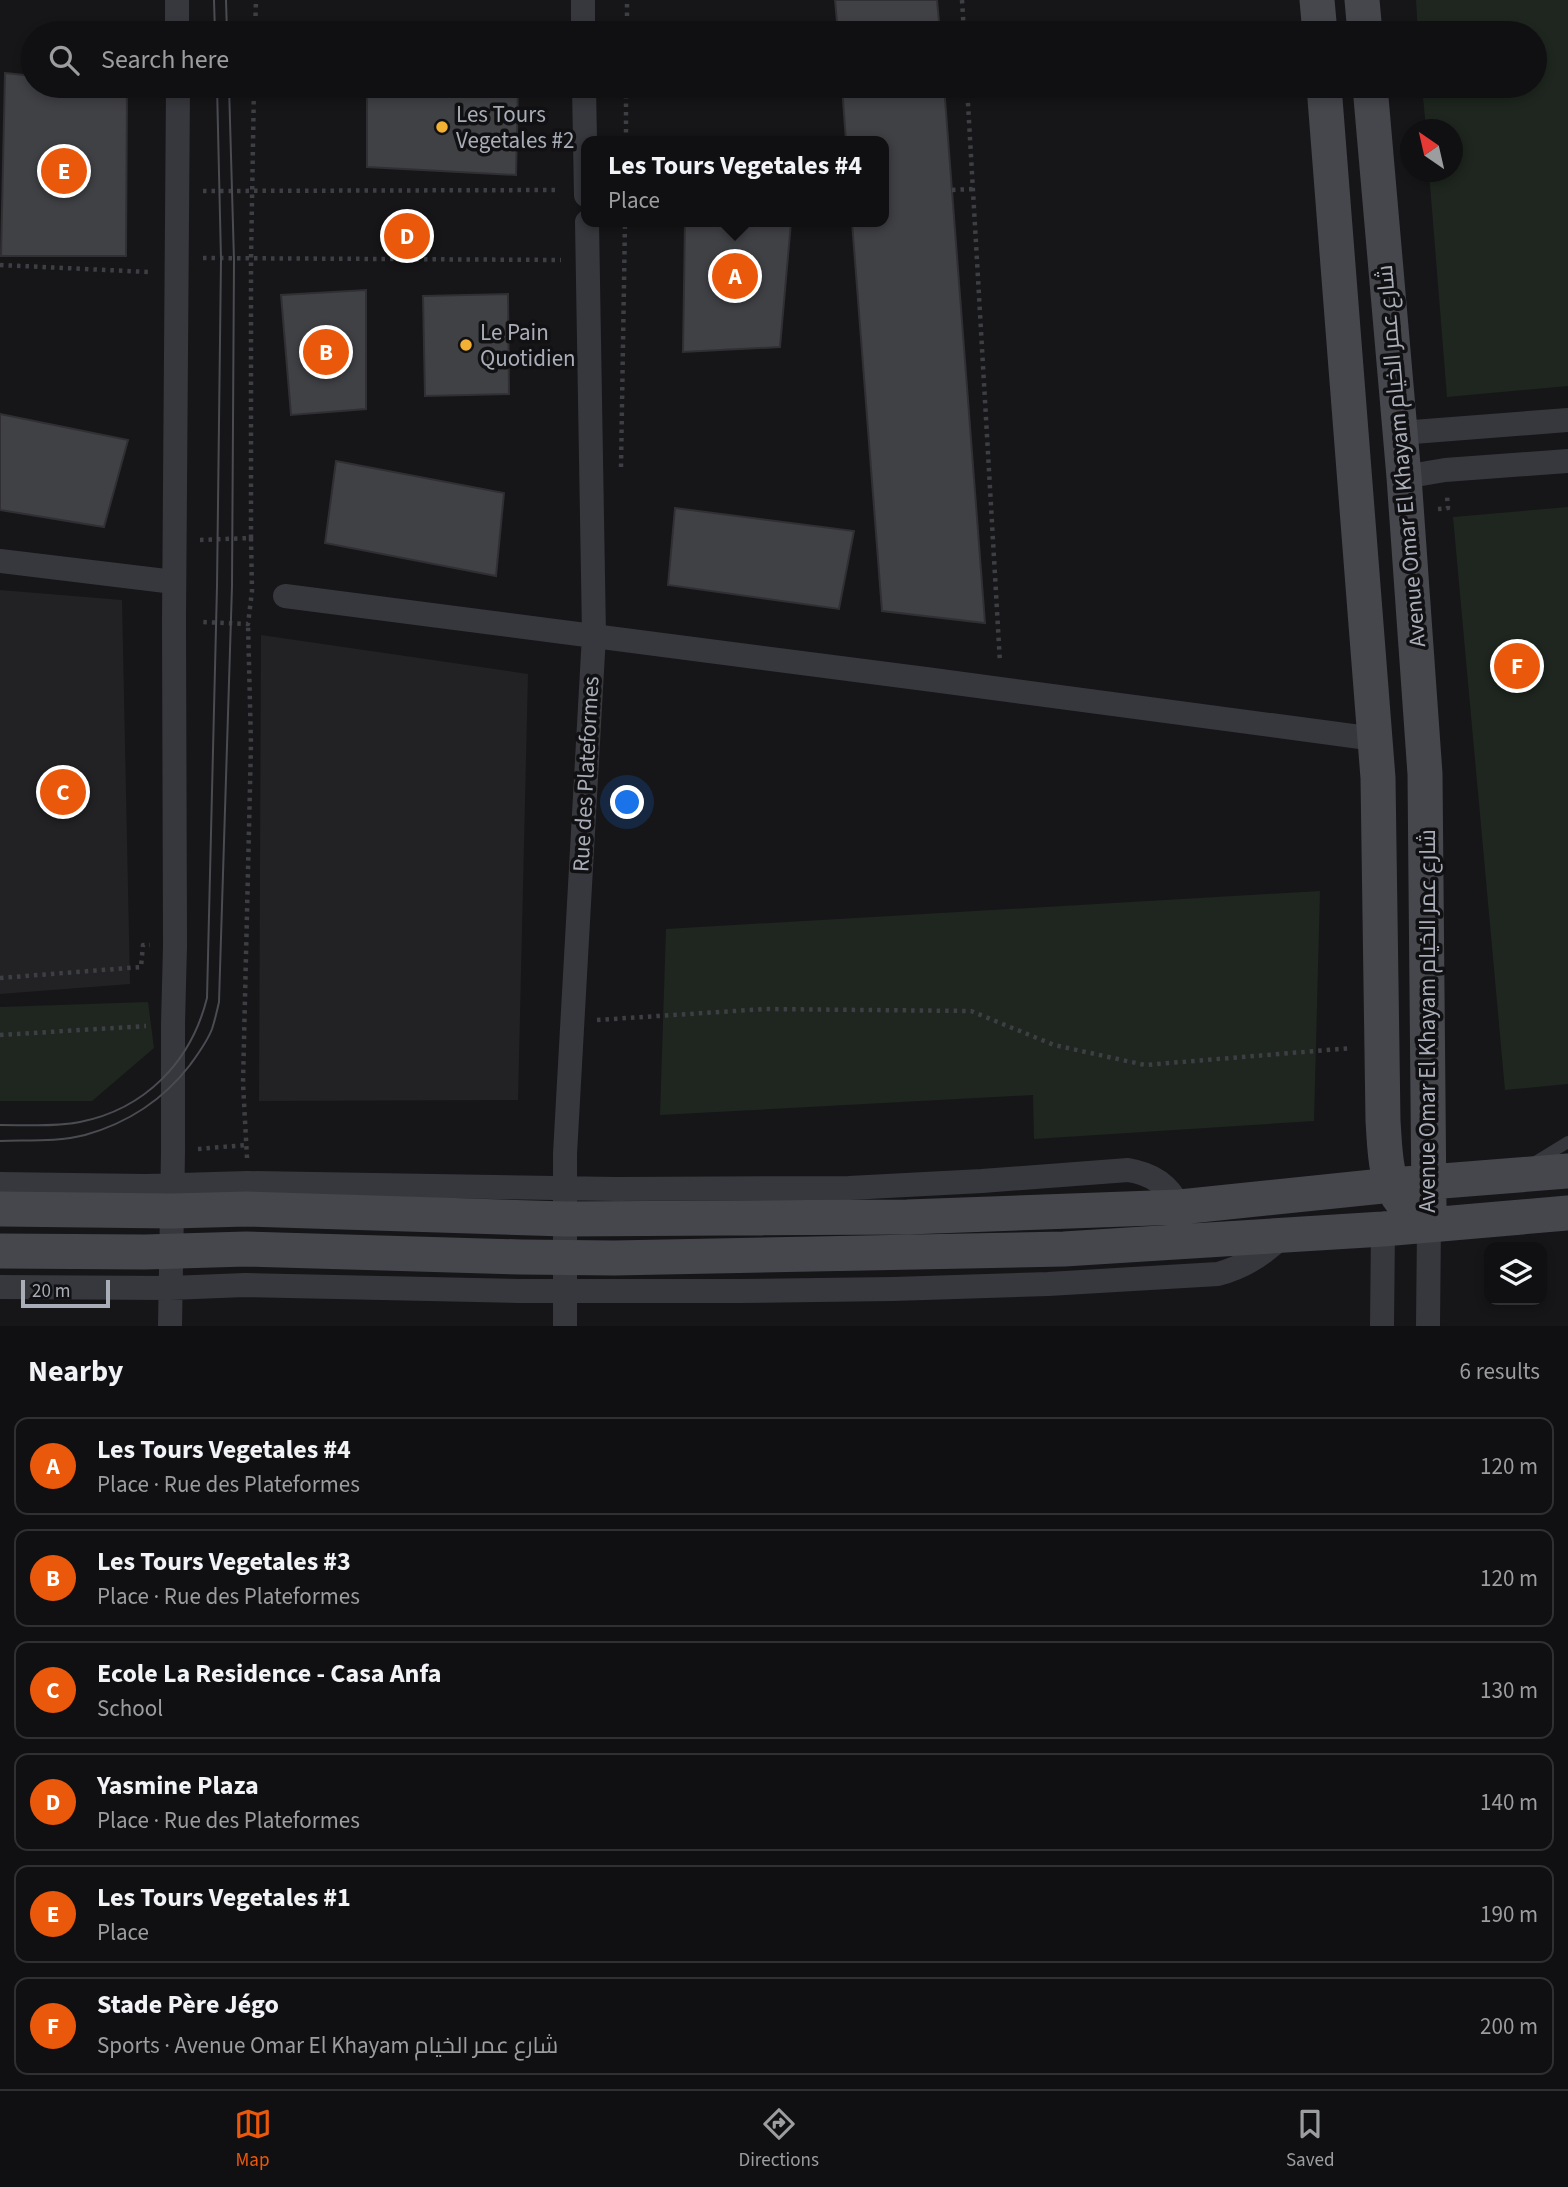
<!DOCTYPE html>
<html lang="en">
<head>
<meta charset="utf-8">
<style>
	body { margin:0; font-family:"Source Sans 3",Cairo,sans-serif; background:#19191b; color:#f1f3f6 }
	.controls { position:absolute; right:21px; bottom:21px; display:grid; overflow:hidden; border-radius:14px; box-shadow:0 4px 10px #0003 }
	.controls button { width:63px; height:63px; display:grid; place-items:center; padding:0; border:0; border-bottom:2px solid #303032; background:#101012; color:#f1f3f6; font:35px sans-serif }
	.compass { position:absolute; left:1400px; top:119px; width:63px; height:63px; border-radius:50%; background:#101012; box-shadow:0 4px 10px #0003; rotate:326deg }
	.scale { position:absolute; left:21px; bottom:18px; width:89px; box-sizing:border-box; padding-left:7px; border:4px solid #a8adb8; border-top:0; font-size:19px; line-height:24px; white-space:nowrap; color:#a8adb8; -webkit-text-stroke:5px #111113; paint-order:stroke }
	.you { position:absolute; left:628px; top:803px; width:24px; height:24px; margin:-18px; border:5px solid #fff; border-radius:50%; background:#1a73e8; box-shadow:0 0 0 10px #1a73e833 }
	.badge { display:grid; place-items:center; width:46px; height:46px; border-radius:50%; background:#ea580c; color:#fff; font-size:23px; font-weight:700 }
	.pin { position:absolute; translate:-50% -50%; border:4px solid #fff; box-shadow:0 2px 7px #0006 }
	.popup { position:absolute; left:581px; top:136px; width:308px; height:91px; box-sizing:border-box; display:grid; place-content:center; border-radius:14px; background:#101012; filter:drop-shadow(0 2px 5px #0005); font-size:23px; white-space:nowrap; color:#9c9d9f }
	.popup b { font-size:26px; color:#f1f3f6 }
	.popup::after { content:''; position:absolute; left:50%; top:100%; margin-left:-14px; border:14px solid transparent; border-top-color:#101012 }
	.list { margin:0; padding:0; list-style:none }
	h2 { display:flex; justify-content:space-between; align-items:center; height:91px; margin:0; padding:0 28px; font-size:30px }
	h2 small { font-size:23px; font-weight:400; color:#9c9d9f }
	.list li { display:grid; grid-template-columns:46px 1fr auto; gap:21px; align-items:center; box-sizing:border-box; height:98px; margin:0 14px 14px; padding:0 14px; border:2px solid #303032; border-radius:14px }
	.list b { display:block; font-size:26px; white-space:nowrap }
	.list p { margin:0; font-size:23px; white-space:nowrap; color:#9c9d9f }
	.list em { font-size:23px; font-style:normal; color:#9c9d9f }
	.icon { flex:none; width:38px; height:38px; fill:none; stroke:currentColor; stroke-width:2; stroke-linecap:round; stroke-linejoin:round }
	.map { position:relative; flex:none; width:1568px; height:1326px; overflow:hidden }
	.search { position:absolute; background:#101012; box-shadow:0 4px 10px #0003; left:21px; right:21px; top:21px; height:77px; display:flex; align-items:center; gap:18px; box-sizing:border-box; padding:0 24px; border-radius:38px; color:#9c9d9f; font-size:26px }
	.sheet { height:763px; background:#101012 }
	nav { display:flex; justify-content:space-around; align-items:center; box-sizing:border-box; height:98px; border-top:2px solid #303032; background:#101012; font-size:19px; color:#9c9d9f }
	nav a { display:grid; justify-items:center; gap:4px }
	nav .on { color:#ea580c }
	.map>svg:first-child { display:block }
</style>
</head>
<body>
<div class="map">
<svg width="1568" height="1326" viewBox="0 0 1568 1326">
	<rect width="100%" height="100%" fill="#161618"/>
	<path fill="#222225" d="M 0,590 L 122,600 L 130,984 L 0,994 Z
		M 261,635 L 528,674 L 518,1100 L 259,1101 Z"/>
	<path fill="#1e261f" d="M 1416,0 L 1568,0 L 1568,386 L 1447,397 L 1429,172 L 1452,172 L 1452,130 L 1426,129 L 1422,86 L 1535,86 L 1535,33 L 1418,33 Z
		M 1568,507 L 1568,1084 L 1505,1090 L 1453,517 Z
		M 1320,891 L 1314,1121 L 1034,1139 L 1033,1095 L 660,1115 L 666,929 Z
		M 148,1002 L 154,1048 L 92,1101 L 0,1101 L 0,1007 Z"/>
	<path fill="#404145" stroke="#303034" stroke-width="2" d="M 835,0 L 937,0 L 940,33 L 838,33 Z
		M 5,73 L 33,76 L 33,86 L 127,86 L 126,256 L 1,256 Z
		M 367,86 L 518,86 L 516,175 L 367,167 Z
		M 842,86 L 944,86 L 985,623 L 882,611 L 852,222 L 884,222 L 884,141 L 846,141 Z
		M 685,222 L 791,222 L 780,347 L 683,352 Z
		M 366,290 L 366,409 L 291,415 L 281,295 Z
		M 508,294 L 509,394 L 425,396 L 423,296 Z
		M 0,414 L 128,440 L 104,527 L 0,510 Z
		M 336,461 L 504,493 L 496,576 L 325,543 Z
		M 675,508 L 854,531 L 839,609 L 668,585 Z"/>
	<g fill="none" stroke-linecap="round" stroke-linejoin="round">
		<path stroke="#3d3f44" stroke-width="4.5" stroke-dasharray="3.5 5" stroke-linecap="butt" d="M 962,0 L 964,33
			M 255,33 L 256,0
			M 627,33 L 627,0
			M 967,86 L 1000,663
			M 626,141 L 626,86
			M 952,190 L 973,189
			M 203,191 L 559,190
			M 203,258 L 561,260
			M 0,265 L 149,272
			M 621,467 L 625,222
			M 1438,509 L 1448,508 L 1447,496
			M 251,538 L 251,259 L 254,86
			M 200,540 L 251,538 L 252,591 L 248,624 L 201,622
			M 0,978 L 141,967 L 143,945 L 150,945
			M 597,1020 L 765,1009 L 971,1011 L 1054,1045 L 1145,1065 L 1352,1048
			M 0,1035 L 146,1026
			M 198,1149 L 246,1145
			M 247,1158 L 243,1083 L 251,744 L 248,624"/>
		<path stroke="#37383d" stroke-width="12" d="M 1532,1164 L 1568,1142"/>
		<path stroke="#37383d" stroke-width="24" d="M 177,0 L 177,33
			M 583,0 L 583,33
			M 584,86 L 586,195
			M 1400,433 L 1568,420
			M 1404,477 L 1445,470 L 1568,461
			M 0,561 L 174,582
			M 285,596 C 648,642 1012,690 1375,739
			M 0,1184 L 146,1186 L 248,1183 L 616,1189 L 849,1188 L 982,1181 L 1128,1170 C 1153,1174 1168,1185 1180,1207
			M 0,1287 L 170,1288 L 245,1285 L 520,1291 L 738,1291 L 893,1289 L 1048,1284 L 1218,1274 C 1244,1267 1264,1255 1283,1235
			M 170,1326 L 173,1152 L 173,1024 L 175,946 L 174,621 L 178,86
			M 565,1326 L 565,1154 L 594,635 L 587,222
			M 1382,1326 L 1383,1229
			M 1428,1326 L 1429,1225"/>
		<path stroke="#45474d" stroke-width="35" d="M 1317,0 L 1320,33
			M 1362,0 L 1365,33
			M 1324,86 L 1378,778 L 1383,1121 C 1385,1147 1384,1182 1403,1203
			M 1370,86 L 1404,477 L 1425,774 L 1429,1207
			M 0,1209 L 172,1211 L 247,1209 L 565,1219 L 907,1217 L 1180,1207 L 1392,1185 L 1568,1171
			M 0,1251 L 145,1252 L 246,1249 L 521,1257 L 614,1258 L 1064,1249 L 1383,1229 L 1568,1213"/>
		<path stroke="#4a4c52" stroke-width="2" d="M 214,0 L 215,33
			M 226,0 L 227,33
			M 0,1125 C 26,1125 54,1127 80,1122 C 145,1109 191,1062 207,998 L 217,586 L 221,259 L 217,86
			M 0,1141 C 28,1140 58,1142 85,1135 C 128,1123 163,1100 190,1065 C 198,1054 207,1042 212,1029 C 215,1020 217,1011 219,1002 L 232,586 L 234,260 L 229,86"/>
	</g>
	<g fill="#f2b134" stroke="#111113" stroke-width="2.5">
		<circle cx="442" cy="127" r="7"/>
		<circle cx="466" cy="345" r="7"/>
	</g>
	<g text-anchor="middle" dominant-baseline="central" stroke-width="7" stroke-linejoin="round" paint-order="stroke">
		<g font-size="23" fill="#a8adb8" stroke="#111113" text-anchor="start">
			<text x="456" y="114">Les Tours<tspan x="456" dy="26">Vegetales #2</tspan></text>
			<text x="480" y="332">Le Pain<tspan x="480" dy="26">Quotidien</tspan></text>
		</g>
		<g font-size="23" fill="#a8adb8" stroke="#111113">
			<text transform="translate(1401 456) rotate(-95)">Avenue Omar El Khayam شارع عمر الخيام</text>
			<text transform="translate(586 774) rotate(-87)">Rue des Plateformes</text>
			<text transform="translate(1427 1021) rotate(-90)">Avenue Omar El Khayam شارع عمر الخيام</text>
		</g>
	</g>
</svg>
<div class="controls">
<button><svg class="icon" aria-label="layers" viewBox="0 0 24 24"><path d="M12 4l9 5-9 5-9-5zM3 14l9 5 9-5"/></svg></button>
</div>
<svg class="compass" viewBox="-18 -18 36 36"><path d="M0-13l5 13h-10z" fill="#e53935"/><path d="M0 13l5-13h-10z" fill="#9c9d9f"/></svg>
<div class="scale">20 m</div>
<div class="you"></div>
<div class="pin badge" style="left:735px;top:276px">A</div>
<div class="popup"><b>Les Tours Vegetales #4</b>Place</div>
<div class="pin badge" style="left:326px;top:352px">B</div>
<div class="pin badge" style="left:63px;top:792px">C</div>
<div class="pin badge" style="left:407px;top:236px">D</div>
<div class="pin badge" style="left:64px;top:171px">E</div>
<div class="pin badge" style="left:1517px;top:666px">F</div>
<div class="search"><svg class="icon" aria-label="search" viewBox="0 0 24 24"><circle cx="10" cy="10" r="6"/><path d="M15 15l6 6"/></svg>Search here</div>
</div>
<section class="sheet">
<h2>Nearby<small>6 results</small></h2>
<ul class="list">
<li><span class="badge">A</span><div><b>Les Tours Vegetales #4</b><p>Place · Rue des Plateformes</p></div><em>120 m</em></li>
<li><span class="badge">B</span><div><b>Les Tours Vegetales #3</b><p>Place · Rue des Plateformes</p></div><em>120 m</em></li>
<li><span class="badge">C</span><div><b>Ecole La Residence - Casa Anfa</b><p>School</p></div><em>130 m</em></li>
<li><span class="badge">D</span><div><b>Yasmine Plaza</b><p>Place · Rue des Plateformes</p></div><em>140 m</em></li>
<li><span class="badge">E</span><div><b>Les Tours Vegetales #1</b><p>Place</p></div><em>190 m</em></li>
<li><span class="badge">F</span><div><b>Stade Père Jégo</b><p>Sports · Avenue Omar El Khayam شارع عمر الخيام</p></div><em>200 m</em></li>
</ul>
</section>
<nav>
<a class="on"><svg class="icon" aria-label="map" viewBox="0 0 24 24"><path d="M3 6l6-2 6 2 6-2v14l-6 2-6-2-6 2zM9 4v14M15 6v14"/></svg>Map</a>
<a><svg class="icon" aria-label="directions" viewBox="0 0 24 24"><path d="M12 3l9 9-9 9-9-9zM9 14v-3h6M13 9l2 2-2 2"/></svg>Directions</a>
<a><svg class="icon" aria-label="saved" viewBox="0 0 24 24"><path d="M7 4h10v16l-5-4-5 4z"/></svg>Saved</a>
</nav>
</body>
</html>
